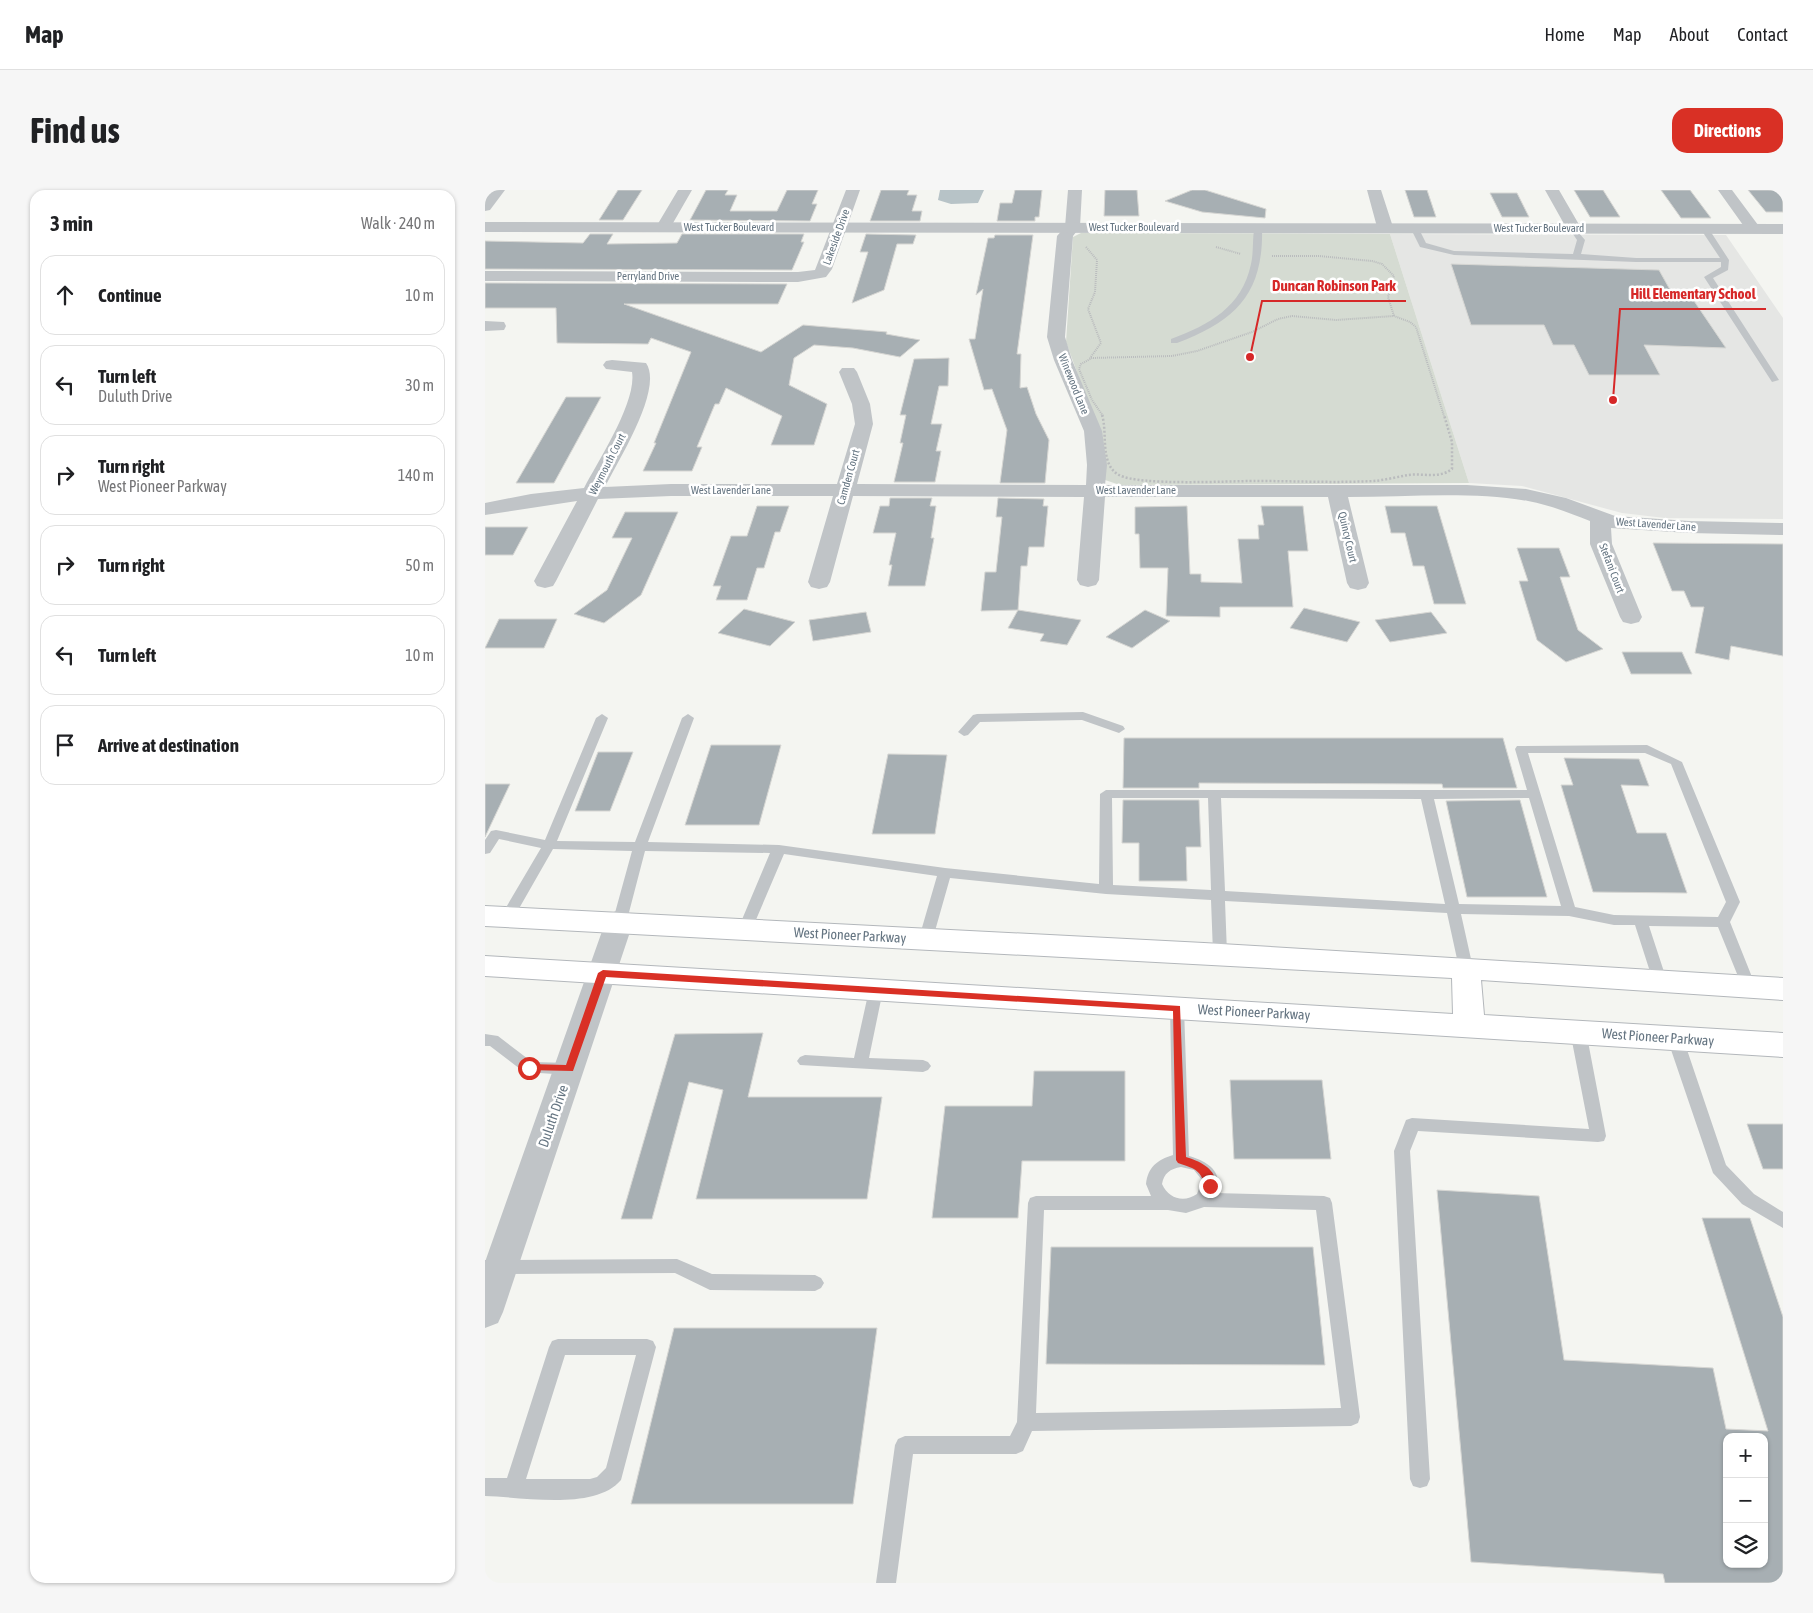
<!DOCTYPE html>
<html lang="en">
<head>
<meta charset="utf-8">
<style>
	body { margin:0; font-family:"Asap Condensed",sans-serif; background:#f6f6f6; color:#202124 }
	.controls { position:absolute; right:15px; bottom:15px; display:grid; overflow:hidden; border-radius:10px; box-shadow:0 1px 4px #0004 }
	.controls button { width:45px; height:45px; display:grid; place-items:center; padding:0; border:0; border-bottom:1px solid #e0e0e0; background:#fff; color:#202124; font:25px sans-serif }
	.stop { position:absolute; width:15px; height:15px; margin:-11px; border:4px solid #d93025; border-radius:50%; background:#fff }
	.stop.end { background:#d93025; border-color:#fff; box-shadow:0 1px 5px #0008 }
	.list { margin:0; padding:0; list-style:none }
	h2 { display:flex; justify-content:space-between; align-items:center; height:65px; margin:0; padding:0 20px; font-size:21px }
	h2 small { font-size:16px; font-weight:400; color:#757577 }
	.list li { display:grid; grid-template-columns:32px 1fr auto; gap:15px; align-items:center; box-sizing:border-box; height:80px; margin:0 10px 10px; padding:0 10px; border:1px solid #e0e0e0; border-radius:15px }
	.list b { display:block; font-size:19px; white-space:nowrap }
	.list p { margin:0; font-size:16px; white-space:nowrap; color:#757577 }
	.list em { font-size:16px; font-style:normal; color:#757577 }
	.icon { flex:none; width:28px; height:28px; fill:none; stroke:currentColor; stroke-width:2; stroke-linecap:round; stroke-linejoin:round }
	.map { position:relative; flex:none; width:1298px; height:1393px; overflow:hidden; border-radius:15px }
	header { display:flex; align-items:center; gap:30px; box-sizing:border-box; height:70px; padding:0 25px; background:#fff; border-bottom:1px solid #e0e0e0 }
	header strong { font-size:24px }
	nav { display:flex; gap:28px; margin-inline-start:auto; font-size:18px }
	.intro { display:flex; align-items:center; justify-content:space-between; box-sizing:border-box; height:120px; padding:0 30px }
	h1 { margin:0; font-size:35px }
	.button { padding:12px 22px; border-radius:15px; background:#d93025; color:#fff; font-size:18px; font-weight:700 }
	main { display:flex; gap:30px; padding:0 30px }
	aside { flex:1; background:#fff; border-radius:15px; box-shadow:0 1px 4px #0004 }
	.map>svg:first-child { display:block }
</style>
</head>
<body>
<header>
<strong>Map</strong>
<nav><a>Home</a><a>Map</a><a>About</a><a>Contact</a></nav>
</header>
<div class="intro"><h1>Find us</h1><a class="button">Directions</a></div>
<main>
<aside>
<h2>3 min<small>Walk · 240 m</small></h2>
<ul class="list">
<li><svg class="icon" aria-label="ahead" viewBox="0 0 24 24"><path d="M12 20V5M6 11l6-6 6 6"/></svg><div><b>Continue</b></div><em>10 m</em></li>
<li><svg class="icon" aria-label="left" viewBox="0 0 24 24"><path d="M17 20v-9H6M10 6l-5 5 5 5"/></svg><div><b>Turn left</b><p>Duluth Drive</p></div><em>30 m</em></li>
<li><svg class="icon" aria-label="right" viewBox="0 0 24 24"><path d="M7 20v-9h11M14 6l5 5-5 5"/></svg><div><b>Turn right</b><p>West Pioneer Parkway</p></div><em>140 m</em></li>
<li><svg class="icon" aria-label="right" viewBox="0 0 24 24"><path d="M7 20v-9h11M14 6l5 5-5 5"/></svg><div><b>Turn right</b></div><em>50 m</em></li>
<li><svg class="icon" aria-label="left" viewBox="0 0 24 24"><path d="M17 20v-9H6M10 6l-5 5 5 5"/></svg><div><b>Turn left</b></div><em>10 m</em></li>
<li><svg class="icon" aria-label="arrive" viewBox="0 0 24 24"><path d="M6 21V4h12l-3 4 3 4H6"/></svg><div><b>Arrive at destination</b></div></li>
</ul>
</aside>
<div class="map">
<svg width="1298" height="1393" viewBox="0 0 1298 1393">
	<rect width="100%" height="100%" fill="#f4f5f1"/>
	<path fill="#e5e6e4" d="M 905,44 L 1241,45 L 1298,128 L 1298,329 L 1180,328 L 1137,323 L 1037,296 L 984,293 Z"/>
	<path fill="#d5dbd2" d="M 596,43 L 905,44 L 984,293 L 635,295 L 620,290 L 608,226 L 581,152 L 588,47 Z"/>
	<path fill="#b7c3c7" d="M 455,0 L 499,0 L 493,13 L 466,14 L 453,10 Z"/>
	<path fill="#a7afb3" stroke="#d6d6d3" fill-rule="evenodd" d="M 133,0 L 157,0 L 138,30 L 114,30 Z
		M 221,0 L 243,0 L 240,5 L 252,5 L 245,21 L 292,21 L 302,0 L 333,0 L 327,14 L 332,14 L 325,31 L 205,30 Z
		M 396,0 L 424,0 L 422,5 L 432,5 L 427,21 L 437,21 L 435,31 L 385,31 Z
		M 530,0 L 557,0 L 554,27 L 550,27 L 550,31 L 512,31 L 515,13 L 527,13 Z
		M 620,0 L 652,0 L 654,26 L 619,26 Z
		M 707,0 L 720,0 L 781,19 L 780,28 L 717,22 L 680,11 Z
		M 920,0 L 942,0 L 951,27 L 929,27 Z
		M 1089,0 L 1118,0 L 1135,27 L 1105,27 Z
		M 1176,0 L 1205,0 L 1226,28 L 1196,28 Z
		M 1263,0 L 1298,0 L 1298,22 L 1281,22 Z
		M 1005,3 L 1032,3 L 1044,27 L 1017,27 Z
		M 105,44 L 128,44 L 122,54 L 192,53 L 197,44 L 319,44 L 316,52 L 319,52 L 307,80 L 0,79 L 0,51 L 98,53 Z
		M 381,44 L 431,45 L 428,54 L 412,54 L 399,100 L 367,113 L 383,62 L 375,62 Z
		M 510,45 L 548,45 L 532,164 L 536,164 L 535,198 L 542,197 L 551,224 L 564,250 L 560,293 L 515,293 L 522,240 L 507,199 L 499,200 L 484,149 L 490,149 L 498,99 L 491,105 L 503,48 L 509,48 Z
		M 966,74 L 1174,80 L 1188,105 L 1205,105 L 1241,158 L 1159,155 L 1175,185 L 1104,185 L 1089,155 L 1068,155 L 1059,135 L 986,135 Z
		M 0,93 L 302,94 L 293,114 L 139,114 L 276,162 L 318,135 L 402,142 L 401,144 L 435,150 L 415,167 L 368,158 L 329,155 L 309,168 L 304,195 L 342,214 L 329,255 L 286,255 L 297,226 L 241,198 L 234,214 L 230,214 L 212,257 L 217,257 L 207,281 L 158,281 L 171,253 L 169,253 L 206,162 L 166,148 L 163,154 L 72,153 L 71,118 L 0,118 Z
		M 464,168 L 463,196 L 454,196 L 446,234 L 457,234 L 451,261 L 456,261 L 450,292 L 409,292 L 418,253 L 415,253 L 421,225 L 415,225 L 429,169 Z
		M 81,207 L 116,207 L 69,293 L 31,293 Z
		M 405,308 L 447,308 L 445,316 L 451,316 L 446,348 L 449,348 L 440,396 L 403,396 L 407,375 L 404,375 L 411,343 L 388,343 L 395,316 L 404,316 Z
		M 513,308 L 559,309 L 558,316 L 563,316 L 559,357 L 544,357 L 542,376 L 536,376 L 533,420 L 496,421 L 500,382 L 511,382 L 517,327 L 511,327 Z
		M 272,316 L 304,316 L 295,342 L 290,342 L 279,378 L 272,378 L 262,410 L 231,410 L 236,396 L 228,396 L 246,346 L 262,346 Z
		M 702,316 L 705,384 L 716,384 L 716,392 L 757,393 L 753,349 L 774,349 L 773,335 L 779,335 L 776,316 L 818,316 L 823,361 L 803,361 L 808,417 L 735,417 L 735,427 L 681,426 L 683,378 L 655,378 L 654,344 L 650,344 L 650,317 Z
		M 900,316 L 952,316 L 981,414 L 949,414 L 939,376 L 928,376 L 920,343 L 906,343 Z
		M 140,322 L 193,322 L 156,405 L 119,433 L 89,424 L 122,400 L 147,348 L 127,348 Z
		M 0,337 L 43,337 L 28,365 L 0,365 Z
		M 1168,353 L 1298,354 L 1298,466 L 1246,456 L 1244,470 L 1210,463 L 1219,417 L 1206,417 L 1199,401 L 1187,401 Z
		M 1032,358 L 1074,358 L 1085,387 L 1075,387 L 1093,440 L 1118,459 L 1081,472 L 1052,450 L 1034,391 L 1043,391 Z
		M 819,418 L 875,432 L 862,452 L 805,438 Z
		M 259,419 L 310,432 L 285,456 L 233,443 Z
		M 533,420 L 596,430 L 582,455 L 555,451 L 559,444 L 523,438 Z
		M 660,420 L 685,431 L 647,458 L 621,447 Z
		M 381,422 L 386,442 L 328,451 L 324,430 Z
		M 946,422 L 962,443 L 905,452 L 890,430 Z
		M 14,429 L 72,429 L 59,458 L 0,458 Z
		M 1137,462 L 1197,462 L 1207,484 L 1146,484 Z
		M 639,548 L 1018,548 L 1032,598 L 958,598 L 957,594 L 714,593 L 714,598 L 638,598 Z
		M 226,555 L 296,555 L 274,635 L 200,635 Z
		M 113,562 L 148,562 L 125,621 L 90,621 Z
		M 403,564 L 462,565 L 450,644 L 387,644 Z
		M 1079,568 L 1154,569 L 1164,596 L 1136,595 L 1152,643 L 1181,643 L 1202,703 L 1108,702 L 1076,595 L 1088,595 Z
		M 0,594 L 25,594 L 0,647 Z
		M 638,610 L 714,610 L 716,657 L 701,657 L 702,691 L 654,691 L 654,653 L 637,653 Z
		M 1035,610 L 1062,707 L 982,707 L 961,611 Z
		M 278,843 L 263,907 L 397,907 L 382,1009 L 211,1009 L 238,900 L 204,892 L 167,1029 L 136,1029 L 190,844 Z
		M 549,881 L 640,881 L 640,971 L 537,971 L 533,1028 L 447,1028 L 460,916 L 547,916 Z
		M 745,890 L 837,890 L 846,969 L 749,969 Z
		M 1262,934 L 1298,934 L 1298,979 L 1278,979 Z
		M 952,1000 L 1054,1006 L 1079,1170 L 1228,1178 L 1241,1239 L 1283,1241 L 1217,1028 L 1265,1028 L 1298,1127 L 1298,1393 L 1180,1393 L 1178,1384 L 986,1372 ZM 1242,1247 L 1279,1247 L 1279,1374 L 1242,1374 Z
		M 566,1057 L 828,1057 L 840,1175 L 561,1174 Z
		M 189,1138 L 392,1138 L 368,1314 L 146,1314 Z"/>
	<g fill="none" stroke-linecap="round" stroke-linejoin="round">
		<g stroke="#b3b7bb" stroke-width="2">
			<path id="primary" d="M 0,716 L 719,753 L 1298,788 L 1298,810 L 996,790 L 999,825 L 1298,843 L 1298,867 L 0,786 L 0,766 L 968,824 L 967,788 L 0,736 Z"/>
		</g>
		<path stroke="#babcbe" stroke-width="2" stroke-dasharray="1 1" stroke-linecap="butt" d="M 601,57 L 612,70 L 610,102 L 603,119 L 616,153 L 605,168
			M 731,57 L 756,64
			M 787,66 L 834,66 L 887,71 L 897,74 L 909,86 L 903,107 L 909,126
			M 618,226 L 607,210 L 594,179 L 596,174 L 607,168 L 687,166 L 712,161 L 767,142 L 793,129 L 807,126 L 851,130 L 909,126 L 925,132 L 931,137 L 959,226"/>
		<path stroke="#babcbe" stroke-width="2.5" stroke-dasharray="2 2" stroke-linecap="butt" d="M 617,225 C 623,243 614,274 634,285 C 655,296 743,291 770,291 C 810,291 850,293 889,291 C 900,290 912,287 923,285 C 938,283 954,289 967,279 L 967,252 L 959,225"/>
		<path fill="#c0c4c7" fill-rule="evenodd" d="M 770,35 L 777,37 C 779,103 751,131 692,153 L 686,153 L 686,149 C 724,135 757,117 766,74 C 769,61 767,47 770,35 Z
			M 929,35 L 933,37 L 941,53 L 969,61 L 1088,64 L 1092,50 L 1084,38 L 1088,36 L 1100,50 L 1096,64 L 1151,68 L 1235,68 L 1215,38 L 1222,36 L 1244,70 L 1243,80 L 1228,88 L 1294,190 L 1287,192 L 1219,87 L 1236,77 L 1236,72 L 1151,72 L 969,65 L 935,57 L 925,37 Z
			M 598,522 L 638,536 L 640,539 L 634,543 L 597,530 L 495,532 L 483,545 L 479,546 L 473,542 L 488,525 L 492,524 Z
			M 117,524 L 123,528 L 72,651 L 150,652 L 197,528 L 203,524 L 209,528 L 163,652 L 294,655 L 460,678 L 614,694 L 615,604 L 621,600 L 1042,600 L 1030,559 L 1032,556 L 1162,555 L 1197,572 L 1255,712 L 1245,732 L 1271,797 L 1269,801 L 1259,801 L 1233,737 L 1164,736 L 1182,791 L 1180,795 L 1170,795 L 1168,791 L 1150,735 L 1129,735 L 1084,726 L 976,724 L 988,778 L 986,782 L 976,782 L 974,778 L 962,723 L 740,711 L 742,763 L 740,767 L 730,767 L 728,763 L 726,710 L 621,704 L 465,688 L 448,748 L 441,753 L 434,748 L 452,686 L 299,664 L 267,739 L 265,743 L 255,743 L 253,739 L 285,663 L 160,661 L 142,730 L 135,735 L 128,730 L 147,661 L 68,659 L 28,729 L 18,729 L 16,726 L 56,658 L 14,649 L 5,663 L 0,664 L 0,650 L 6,641 L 11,640 L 60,650 L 111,528 ZM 1043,563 L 1160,563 L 1186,574 L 1241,712 L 1233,727 L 1129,725 L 1090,717 ZM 627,608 L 723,608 L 726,700 L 628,695 ZM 736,608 L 936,609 L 960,714 L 740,701 ZM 1044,608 L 1076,716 L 974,714 L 949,609 Z
			M 391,795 L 396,796 L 398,800 L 384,868 L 438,870 L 443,872 L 446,876 L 443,880 L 438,882 L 315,875 L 312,871 L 315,867 L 320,865 L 369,868 L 384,800 L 386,796 Z
			M 692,812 L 697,814 L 699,818 L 704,966 C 722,971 740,982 730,1003 L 839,1006 L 845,1008 L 847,1013 L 875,1227 L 873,1233 L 866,1236 L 547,1241 L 538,1261 L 531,1264 L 428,1264 L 411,1393 L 391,1393 L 410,1255 L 413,1249 L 420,1246 L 525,1246 L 532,1232 L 543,1013 L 545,1008 L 551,1006 L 666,1006 L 661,994 C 663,977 672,970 688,965 L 685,818 L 687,814 ZM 696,977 L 709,980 L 717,990 L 712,1004 C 699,1013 684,1009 677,994 C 679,983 685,979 696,977 ZM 719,1017 L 831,1020 L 856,1218 L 551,1223 L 559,1020 L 683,1020 L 701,1023 Z
			M 1093,835 L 1098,837 L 1101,841 L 1121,946 L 1119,951 L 1113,952 L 933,941 L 925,961 L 945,1289 L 942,1296 L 935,1298 L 928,1296 L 925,1289 L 909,961 L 921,930 L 927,928 L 1104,939 L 1085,841 L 1088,837 Z
			M 1190,842 L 1195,844 L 1198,848 L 1241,975 L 1269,1004 L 1298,1022 L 1298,1038 L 1257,1014 L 1228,983 L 1182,848 L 1185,844 Z
			M 0,844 L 13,846 L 47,872 L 85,873 L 90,875 L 93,879 L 90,883 L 85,885 L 39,882 L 5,856 L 0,856 Z
			M 192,1069 L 227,1084 L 330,1085 L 336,1088 L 339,1093 L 336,1098 L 330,1101 L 225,1100 L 190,1083 L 0,1084 L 0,1070 Z
			M 73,1149 L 162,1149 L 168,1151 L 171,1157 L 136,1290 C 110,1321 38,1307 0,1306 L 0,1288 L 22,1288 L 64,1157 L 67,1151 ZM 80,1165 L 151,1165 L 121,1278 L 112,1287 L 105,1289 L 41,1289 Z"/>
		<path fill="#c0c4c7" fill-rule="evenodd" d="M 6,0 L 20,0 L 5,20 L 0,21 L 0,7 Z
			M 193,0 L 207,0 L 184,40 L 174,40 L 171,37 Z
			M 361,0 L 375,0 L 347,79 L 341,87 L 313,92 L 0,91 L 0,81 L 313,82 L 330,80 Z
			M 583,0 L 597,0 L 595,37 L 588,46 L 580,147 L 587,170 L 617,241 L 622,275 L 620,295 L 982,295 L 1041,299 L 1081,308 L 1130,326 L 1204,331 L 1298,333 L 1298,345 L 1204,343 L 1126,338 L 1127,354 L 1157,427 L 1154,432 L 1146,434 L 1138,432 L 1135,427 L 1105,354 L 1105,331 C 1084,323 1065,315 1043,311 C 986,301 921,307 863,307 L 884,393 L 881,398 L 873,400 L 865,398 L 862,393 L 843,307 L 620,307 L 614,390 L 611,395 L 603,397 L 595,395 L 592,390 L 599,307 L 368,306 L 345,392 L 342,397 L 334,399 L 326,397 L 323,392 L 348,306 L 186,306 L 113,309 L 71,391 L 68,396 L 60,398 L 52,396 L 49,391 L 92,311 L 0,325 L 0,313 L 46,304 L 99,298 C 113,271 152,212 147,182 L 121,179 L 118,175 L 121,171 L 127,170 L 161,173 C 179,199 132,272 120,297 L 186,294 L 352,294 L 370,234 L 367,214 L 354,182 L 357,178 L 369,178 L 372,182 L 385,214 L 388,234 L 372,294 L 601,295 L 602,275 L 599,241 L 569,170 L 562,147 L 572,46 L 580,37 Z
			M 882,0 L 896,0 L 908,37 L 905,40 L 900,42 L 892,37 Z
			M 1060,0 L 1074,0 L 1096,38 L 1093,41 L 1083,41 Z
			M 1233,0 L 1247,0 L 1276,39 L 1273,42 L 1263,42 Z
			M 0,131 L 19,132 L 21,136 L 19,140 L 0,141 Z
			M 135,720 L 145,723 L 149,730 L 18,1122 L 13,1133 L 0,1138 L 0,1072 L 121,730 L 125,723 Z"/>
		<path fill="#c0c4c7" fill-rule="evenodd" d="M 0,32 L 1298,34 L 1298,44 L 0,42 Z"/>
		<use href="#primary" fill="#fff" fill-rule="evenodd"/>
	</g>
	<path fill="#d93025" d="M 118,780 L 695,816 L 701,967 C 715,971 736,981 729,999 L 722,999 C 714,979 713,980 693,973 L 691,970 L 688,821 L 121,787 L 88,881 L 41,880 L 41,875 L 44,874 L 81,875 L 113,783 Z"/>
	<g text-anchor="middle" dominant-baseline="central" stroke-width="5" stroke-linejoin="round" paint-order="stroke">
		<g font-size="11" fill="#647481" stroke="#fff">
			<text x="244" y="37">West Tucker Boulevard</text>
			<text x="649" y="37">West Tucker Boulevard</text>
			<text x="1054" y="38">West Tucker Boulevard</text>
			<text transform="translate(351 47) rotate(-70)">Lakeside Drive</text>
			<text x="163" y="86">Perryland Drive</text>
			<text transform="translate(589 194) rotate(68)">Winewood Lane</text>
			<text transform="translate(122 274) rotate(-63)">Weymouth Court</text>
			<text transform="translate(363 287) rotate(-74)">Camden Court</text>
			<text x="246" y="300">West Lavender Lane</text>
			<text x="651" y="300">West Lavender Lane</text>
			<text transform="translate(1171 334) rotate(4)">West Lavender Lane</text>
			<text transform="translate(863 347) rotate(77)">Quincy Court</text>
			<text transform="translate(1127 378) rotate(69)">Stefani Court</text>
		</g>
		<g font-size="14" fill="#647481" stroke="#fff">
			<text transform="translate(365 745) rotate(3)">West Pioneer Parkway</text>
			<text transform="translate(769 822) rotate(3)">West Pioneer Parkway</text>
			<text transform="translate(1173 847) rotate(4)">West Pioneer Parkway</text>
			<text transform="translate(68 926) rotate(-71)">Duluth Drive</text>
		</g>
	</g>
	<path fill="none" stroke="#d62828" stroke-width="2" d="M765 167L777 111H921M1128 210L1135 119H1281"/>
	<g fill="#d62828" stroke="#fff" stroke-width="2">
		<circle cx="765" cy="167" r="5"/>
		<circle cx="1128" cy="210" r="5"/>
	</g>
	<g font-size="15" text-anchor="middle" font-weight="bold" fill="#d62828" stroke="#fff" stroke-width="5" stroke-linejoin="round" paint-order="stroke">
		<text x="849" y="101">Duncan Robinson Park</text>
		<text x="1208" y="109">Hill Elementary School</text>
	</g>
</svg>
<div class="controls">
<button>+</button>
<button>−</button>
<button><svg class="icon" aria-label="layers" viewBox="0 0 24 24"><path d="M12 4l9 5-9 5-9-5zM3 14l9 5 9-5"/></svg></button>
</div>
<div class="stop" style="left:44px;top:878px"></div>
<div class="stop end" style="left:725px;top:996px"></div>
</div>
</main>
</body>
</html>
